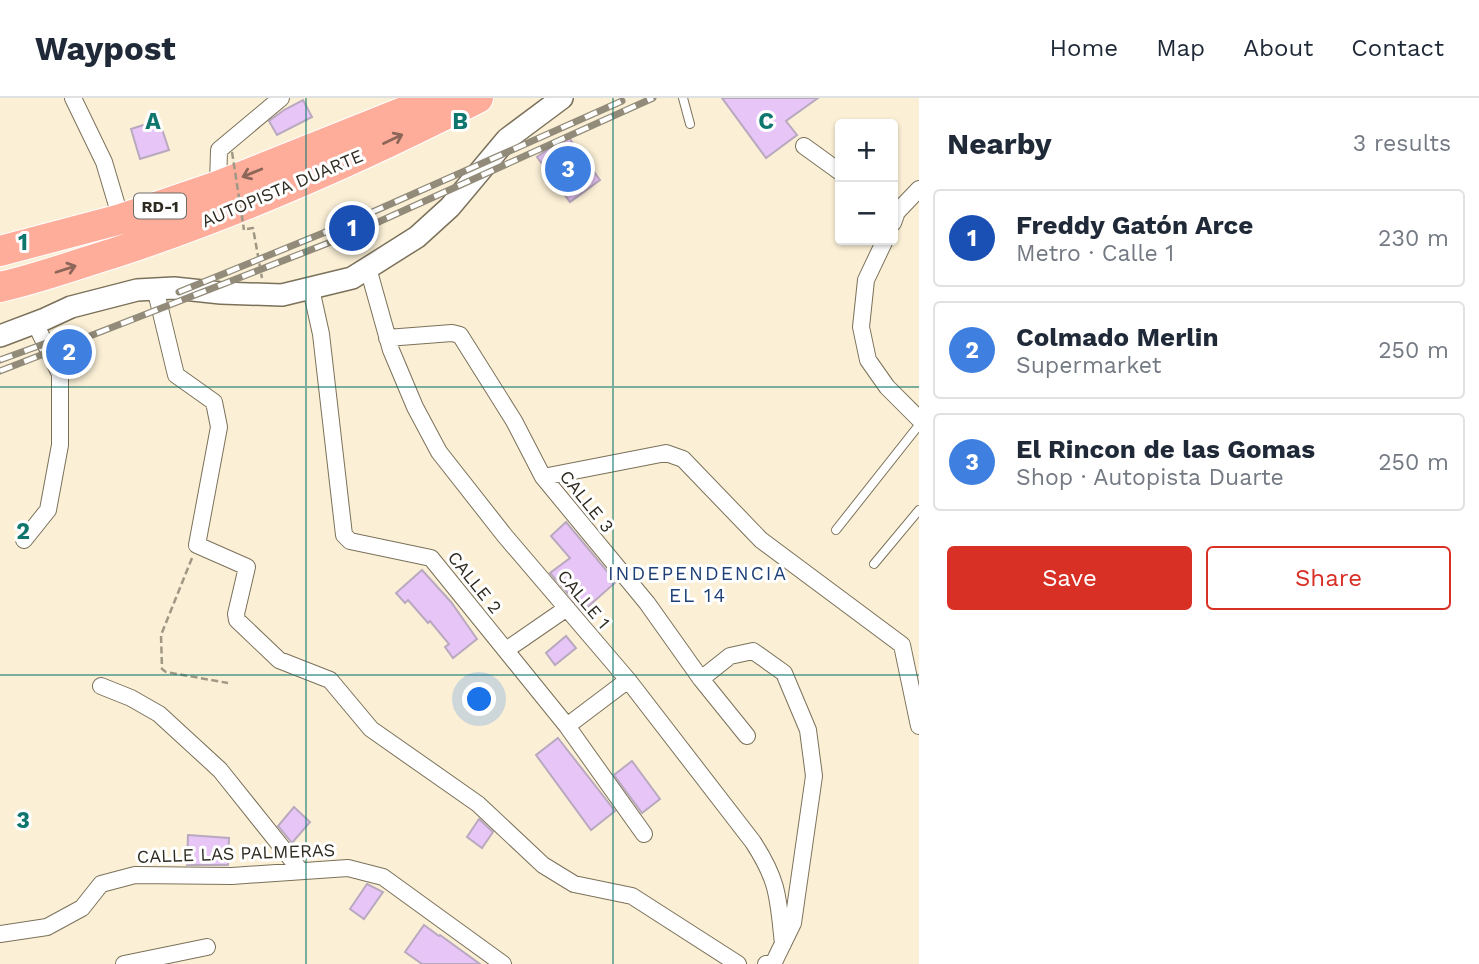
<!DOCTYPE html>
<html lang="en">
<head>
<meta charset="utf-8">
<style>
	body { margin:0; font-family:"Work Sans",sans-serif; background:#f6f6f7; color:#1f2937 }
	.controls { position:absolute; right:21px; top:21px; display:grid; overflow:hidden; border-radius:7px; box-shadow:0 2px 5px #0004 }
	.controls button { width:63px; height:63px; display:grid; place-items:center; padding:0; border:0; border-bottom:2px solid #e0e1e3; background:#fff; color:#1f2937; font:35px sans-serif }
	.you { position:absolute; left:480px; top:602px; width:24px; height:24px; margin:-18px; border:5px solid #fff; border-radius:50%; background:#1a73e8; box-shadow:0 0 0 10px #1a73e833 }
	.badge { display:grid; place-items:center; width:46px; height:46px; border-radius:50%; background:#d93025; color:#fff; font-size:23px; font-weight:700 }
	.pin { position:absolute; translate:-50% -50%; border:4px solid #fff; box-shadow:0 2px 7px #0006 }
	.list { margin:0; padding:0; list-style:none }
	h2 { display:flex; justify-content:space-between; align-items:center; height:91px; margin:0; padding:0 28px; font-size:30px }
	h2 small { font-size:23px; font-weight:400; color:#747a83 }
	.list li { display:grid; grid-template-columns:46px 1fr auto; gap:21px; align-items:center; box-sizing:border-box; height:98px; margin:0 14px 14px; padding:0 14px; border:2px solid #e0e1e3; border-radius:7px }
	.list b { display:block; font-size:26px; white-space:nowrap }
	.list p { margin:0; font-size:23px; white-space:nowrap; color:#747a83 }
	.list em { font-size:23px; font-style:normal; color:#747a83 }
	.actions { display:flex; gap:14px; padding:21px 28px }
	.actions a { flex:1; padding:16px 0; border:2px solid #d93025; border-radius:7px; text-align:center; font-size:24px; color:#d93025 }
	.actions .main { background:#d93025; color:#fff }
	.map { position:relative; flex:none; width:919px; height:866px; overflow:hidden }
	header { display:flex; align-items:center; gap:42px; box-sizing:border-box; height:98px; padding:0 35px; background:#fff; border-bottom:2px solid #e0e1e3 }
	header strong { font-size:33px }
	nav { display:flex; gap:38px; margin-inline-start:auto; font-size:24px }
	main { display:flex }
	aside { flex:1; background:#fff }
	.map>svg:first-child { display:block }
</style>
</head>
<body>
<header>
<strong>Waypost</strong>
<nav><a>Home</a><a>Map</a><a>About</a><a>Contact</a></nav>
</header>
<main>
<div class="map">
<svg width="919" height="866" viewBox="0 0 919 866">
	<rect width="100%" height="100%" fill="#fbf0d6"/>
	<path fill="#e8c5f7" stroke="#b9a9bf" stroke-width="2" d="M 722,0 L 818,0 L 786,23 L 797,37 L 766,60 Z
		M 303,2 L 312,19 L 277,37 L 269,23 L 284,12 Z
		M 159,22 L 169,52 L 140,61 L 131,31 Z
		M 567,37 L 600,82 L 570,104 L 537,59 Z
		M 72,236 L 81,269 L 70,272 L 58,240 Z
		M 566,424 L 616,484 L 583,513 L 550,475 L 570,460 L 551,438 Z
		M 422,472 L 451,504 L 477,541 L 453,560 L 445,549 L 449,546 L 430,523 L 428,525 L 408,502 L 405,505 L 396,495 Z
		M 566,538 L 576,550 L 555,567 L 546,555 Z
		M 558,640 L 615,713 L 591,732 L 536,657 Z
		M 632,663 L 660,701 L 642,715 L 614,677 Z
		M 294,709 L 310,724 L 292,745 L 278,728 Z
		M 479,721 L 493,734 L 482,750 L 467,739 Z
		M 188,737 L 229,740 L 228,767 L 187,767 Z
		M 367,786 L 383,794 L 364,821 L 350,811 Z
		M 424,827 L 439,838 L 440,837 L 480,866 L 422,866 L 405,854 Z"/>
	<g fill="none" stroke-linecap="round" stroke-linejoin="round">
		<g stroke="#7b715a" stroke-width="10">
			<path id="service" d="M 683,0 L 690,26
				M 836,432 L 919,327
				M 874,466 L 919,412"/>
		</g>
		<g stroke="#7b715a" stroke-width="18">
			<path id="minor" d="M 73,0 L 104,64 L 121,121
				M 804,48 L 840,74
				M 218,88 L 219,52 L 281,0
				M 893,125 L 897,114 L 919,91
				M 885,142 L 866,182 L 861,229 L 868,262 L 887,289 L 919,321
				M 368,170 L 391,252 L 415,309 L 439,354 L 505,438 L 628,582 L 753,744 C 779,784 778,800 783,846
				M 155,190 L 176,277 L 214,304 L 219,329 L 197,447 L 247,469 L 236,516 L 237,522 L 279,562 L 330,582 L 371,631 L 478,706 L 543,767 L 574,786 L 632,798 L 738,866
				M 311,191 L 321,236 L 344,437 L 350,443 L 431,460 L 567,628 L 644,736
				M 387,240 L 452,235 L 460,237 L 514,323 L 543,379 L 647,505 L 701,581 L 747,638
				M 543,379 L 666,355 L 683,361 L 761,442 L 902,547 L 919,628
				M 24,442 L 48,412 L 60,347 L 60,276 L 35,225
				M 506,552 L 567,510
				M 701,581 L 730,558 L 753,553 L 784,575 L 808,632 L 814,678 L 793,825 L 774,864 L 766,866
				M 101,588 L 131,600 L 159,616 L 220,672 L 300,772
				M 567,628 L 628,582
				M 0,836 L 47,829 L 82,810 L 101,786 L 135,777 L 232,778 L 348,770 L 383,779 L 503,866
				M 124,866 L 207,849"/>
		</g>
		<g stroke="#7b715a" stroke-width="24">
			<path id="tertiary" d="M 0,238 L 45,221 L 71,209 L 137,192 L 174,190 L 221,195 L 282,197 L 352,180 L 417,139 L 450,109 L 507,41 L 562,0"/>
		</g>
		<g stroke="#fff" stroke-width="32">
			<path id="motorway" d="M 0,153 L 121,121 L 218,88 L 411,11 L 431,0
				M 0,189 C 40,180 78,166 117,154 C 241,113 361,60 478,0"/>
		</g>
		<path stroke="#a09885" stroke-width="2.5" stroke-dasharray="7 3.5" stroke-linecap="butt" d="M 247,131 L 253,130 L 262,180
			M 192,460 L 161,537 L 162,571 L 166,574 L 228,585"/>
		<use href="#service" stroke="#fff" stroke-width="8"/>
		<use href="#minor" stroke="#fff" stroke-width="16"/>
		<use href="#tertiary" stroke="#fff" stroke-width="21"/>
		<use href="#motorway" stroke="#fead9b" stroke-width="30"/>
		<g stroke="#928b79" stroke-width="7">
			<path id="rail" d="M 179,194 L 350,124 L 622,3
				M 0,262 L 52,243
				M 0,273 L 354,135 L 653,0"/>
		</g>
		<use href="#rail" stroke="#fff" stroke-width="4.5" stroke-dasharray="13" stroke-linecap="butt"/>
		<path stroke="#a09885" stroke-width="2.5" stroke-dasharray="7 3.5" stroke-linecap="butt" d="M 232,54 L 244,132"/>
	</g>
	<defs><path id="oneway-shaft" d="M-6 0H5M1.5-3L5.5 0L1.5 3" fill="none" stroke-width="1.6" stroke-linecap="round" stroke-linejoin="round" transform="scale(1.75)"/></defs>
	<g stroke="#8c6658">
		<use href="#oneway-shaft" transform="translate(393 41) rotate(-25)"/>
		<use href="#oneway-shaft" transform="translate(252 75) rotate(158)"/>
		<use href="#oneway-shaft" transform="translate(66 171) rotate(-18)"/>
	</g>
	<path fill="none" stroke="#0f766e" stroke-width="2" stroke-opacity="0.55" d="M 306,0 L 306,866M 613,0 L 613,866M 0,289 L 919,289M 0,577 L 919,577"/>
	<g text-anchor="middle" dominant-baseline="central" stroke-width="6" stroke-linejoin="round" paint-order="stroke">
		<rect fill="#fff" stroke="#6d6b64" stroke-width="2" x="134" y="95.5" width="52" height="25" rx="5"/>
		<g font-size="16" font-weight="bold" fill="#2f2b21">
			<text x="160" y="108">RD-1</text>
		</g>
		<g font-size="18" fill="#2f2b21" stroke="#fff">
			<text transform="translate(282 90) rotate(-23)">AUTOPISTA DUARTE</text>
			<text transform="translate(587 403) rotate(51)">CALLE 3</text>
			<text transform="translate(475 484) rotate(51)">CALLE 2</text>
			<text transform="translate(584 501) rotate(50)">CALLE 1</text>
			<text transform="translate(236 755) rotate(-2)">CALLE LAS PALMERAS</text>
		</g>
		<g font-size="19" letter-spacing="2" fill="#1d3f75" stroke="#fff">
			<text x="698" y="475">INDEPENDENCIA<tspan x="698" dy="22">EL 14</tspan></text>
		</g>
	</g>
	<g font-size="23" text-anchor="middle" font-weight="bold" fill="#0f766e" stroke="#fff" stroke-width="6" stroke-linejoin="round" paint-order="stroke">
		<text x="153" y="31">A</text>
		<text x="460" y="31">B</text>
		<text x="766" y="31">C</text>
		<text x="23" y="152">1</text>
		<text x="23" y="441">2</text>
		<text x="23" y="730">3</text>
	</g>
</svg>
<div class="controls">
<button>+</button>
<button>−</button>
</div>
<div class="you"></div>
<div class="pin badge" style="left:352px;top:130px;background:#1a4fb4">1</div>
<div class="pin badge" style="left:69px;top:254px;background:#3f7fe0">2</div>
<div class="pin badge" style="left:568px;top:71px;background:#3f7fe0">3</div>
</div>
<aside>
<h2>Nearby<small>3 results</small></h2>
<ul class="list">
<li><span class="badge" style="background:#1a4fb4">1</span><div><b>Freddy Gatón Arce</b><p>Metro · Calle 1</p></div><em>230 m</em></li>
<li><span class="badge" style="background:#3f7fe0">2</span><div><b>Colmado Merlin</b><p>Supermarket</p></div><em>250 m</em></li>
<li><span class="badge" style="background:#3f7fe0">3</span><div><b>El Rincon de las Gomas</b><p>Shop · Autopista Duarte</p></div><em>250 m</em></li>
</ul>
<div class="actions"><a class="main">Save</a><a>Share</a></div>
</aside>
</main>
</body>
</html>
